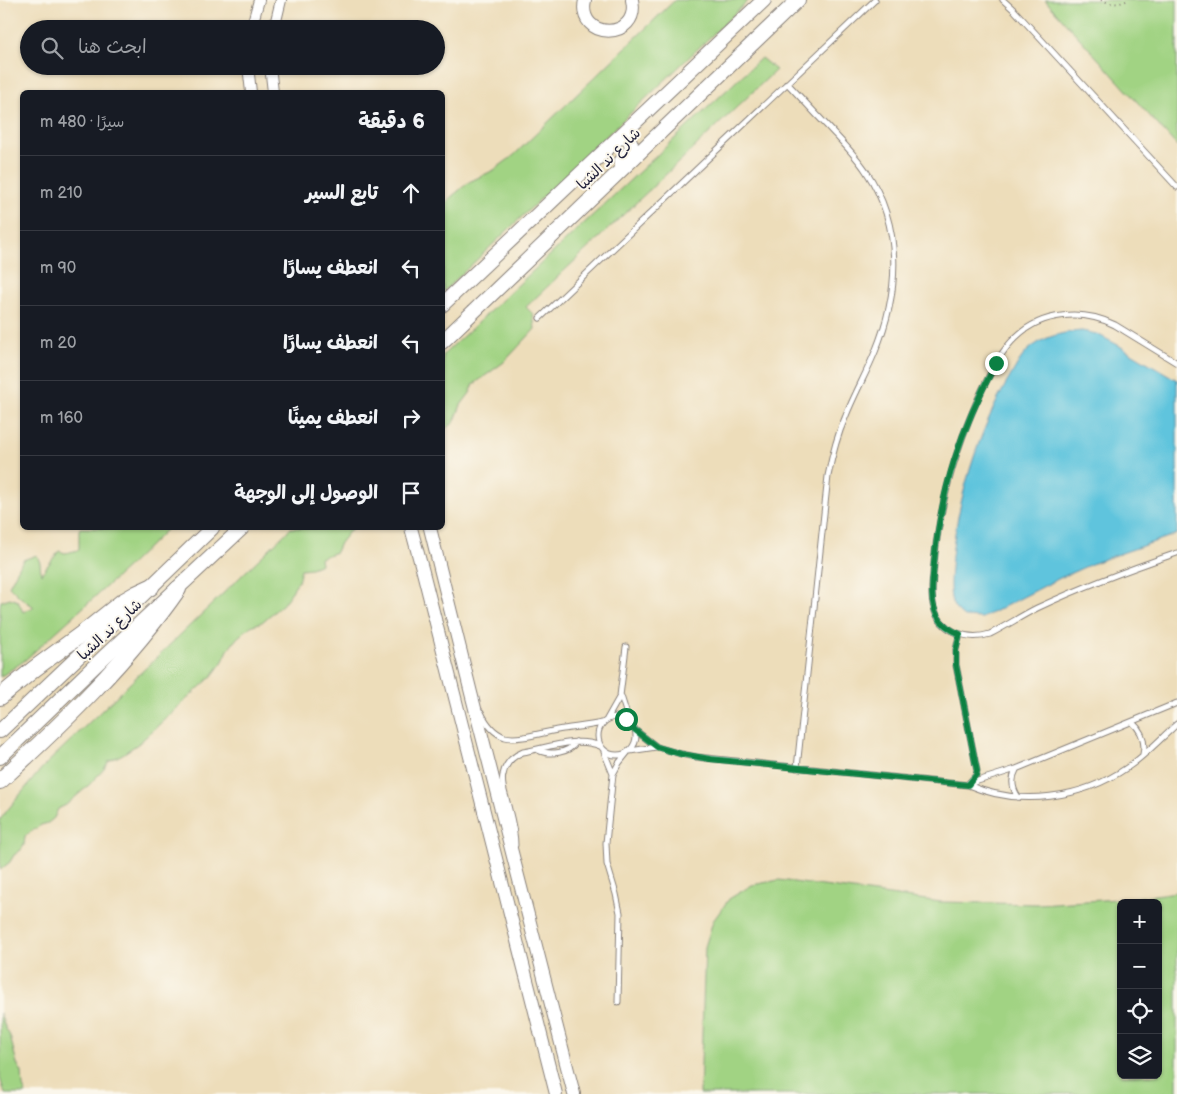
<!DOCTYPE html>
<html lang="ar">
<head>
<meta charset="utf-8">
<style>
	body { margin:0; font-family:"Balsamiq Sans","Playpen Sans Arabic",sans-serif; background:#242831; color:#f1f3f6; direction:rtl }
	.controls { position:absolute; right:15px; bottom:15px; display:grid; overflow:hidden; border-radius:8px; box-shadow:0 1px 4px #0004 }
	.controls button { width:45px; height:45px; display:grid; place-items:center; padding:0; border:0; border-bottom:1px solid #363941; background:#171b24; color:#f1f3f6; font:25px sans-serif }
	.stop { position:absolute; width:15px; height:15px; margin:-11px; border:4px solid #0b8043; border-radius:50%; background:#fff }
	.stop.end { background:#0b8043; border-color:#fff; box-shadow:0 1px 5px #0008 }
	.list { margin:0; padding:0; list-style:none }
	h2 { display:flex; justify-content:space-between; align-items:center; height:65px; margin:0; padding:0 20px; font-size:21px }
	h2 small { font-size:16px; font-weight:400; color:#9ea1a6 }
	.list li { display:grid; grid-template-columns:32px 1fr auto; gap:15px; align-items:center; box-sizing:border-box; height:75px; padding:0 20px; border-top:1px solid #363941 }
	.list b { display:block; font-size:19px; white-space:nowrap }
	.list em { font-size:16px; font-style:normal; color:#9ea1a6 }
	.icon { flex:none; width:28px; height:28px; fill:none; stroke:currentColor; stroke-width:2; stroke-linecap:round; stroke-linejoin:round }
	.map { position:relative; flex:none; width:1177px; height:1094px; overflow:hidden; direction:ltr }
	.search { position:absolute; background:#171b24; box-shadow:0 1px 4px #0004; left:20px; top:20px; width:425px; height:55px; display:flex; align-items:center; gap:12px; box-sizing:border-box; padding:0 18px; border-radius:28px; color:#9ea1a6; font-size:19px }
	.panel { position:absolute; background:#171b24; box-shadow:0 1px 4px #0004; left:20px; top:90px; width:425px; height:440px; border-radius:8px; direction:rtl }
	.map>svg:first-child { display:block }
</style>
</head>
<body>
<div class="map">
<svg width="1177" height="1094" viewBox="0 0 1177 1094">
	<rect width="100%" height="100%" fill="#fbf7ec"/>
	<filter id="ink" filterUnits="userSpaceOnUse"><feTurbulence type="fractalNoise" baseFrequency=".02" numOctaves="2"/><feDisplacementMap in="SourceGraphic" scale="10" xChannelSelector="R" yChannelSelector="G"/><feConvolveMatrix kernelMatrix="1 2 1 2 8 2 1 2 1" color-interpolation-filters="sRGB"/></filter>
	<filter id="wash" filterUnits="userSpaceOnUse"><feTurbulence type="fractalNoise" baseFrequency=".0096" numOctaves="4" result="noise"/><feDisplacementMap in="SourceGraphic" scale="20" xChannelSelector="R" yChannelSelector="G"/><feGaussianBlur stdDeviation="1.12" result="paint"/><feColorMatrix in="noise" values="0 0 0 0 0 0 0 0 0 0 0 0 0 0 0 0 0 1.4 0 .05"/><feComposite in="paint" operator="in"/></filter>
	<g filter="url(#wash)">
		<rect width="100%" height="100%" fill="#edddba"/>
		<path fill="#a1d383" stroke="#627a5f" fill-rule="evenodd" d="M 675,0 L 749,0 L 443,292 L 443,209 L 450,198 L 469,182 L 494,170 L 513,156 Z
			M 1045,0 L 1177,0 L 1177,146 Z
			M 761,58 L 776,70 L 526,307 L 533,314 L 535,329 L 504,362 L 474,384 L 470,393 L 461,405 L 454,423 L 443,430 L 443,355 Z
			M 80,528 L 168,528 L 130,565 L 24,661 L 0,677 L 0,606 L 1,601 L 10,598 L 18,601 L 23,612 L 34,607 L 20,597 L 9,586 L 19,567 L 23,560 L 37,555 L 40,563 L 41,574 L 59,551 L 65,553 L 79,550 L 79,530 Z
			M 291,528 L 352,528 L 340,543 L 336,552 L 320,558 L 321,564 L 311,568 L 301,569 L 298,582 L 294,587 L 293,590 L 283,604 L 262,622 L 251,626 L 237,638 L 228,650 L 223,661 L 212,676 L 138,744 L 121,755 L 109,761 L 104,769 L 88,786 L 66,805 L 58,809 L 54,818 L 48,823 L 41,825 L 25,836 L 24,845 L 21,850 L 14,855 L 10,862 L 0,870 L 0,820 L 5,813 L 42,768 Z
			M 779,880 L 941,902 L 1038,904 L 1134,898 L 1177,892 L 1177,1094 L 700,1094 L 705,947 L 713,921 L 729,899 L 752,885 ZM 1121,903 L 1158,903 L 1158,1075 L 1121,1075 Z
			M 0,1013 L 5,1027 L 10,1036 L 17,1064 L 22,1072 L 23,1087 L 26,1094 L 5,1094 L 0,1078 Z"/>
		<path fill="#5fc4dd" stroke="#40738c" d="M 1082,331 L 1097,334 L 1118,345 L 1177,380 L 1177,534 L 1096,562 L 1060,578 L 982,618 L 964,617 C 959,613 954,609 952,602 C 949,592 950,579 951,568 C 955,507 978,430 1010,377 C 1016,367 1022,354 1032,347 C 1046,336 1064,332 1082,331 Z"/>
	</g>
	<g filter="url(#ink)">
		<g fill="none" stroke-linecap="round" stroke-linejoin="round">
			<g stroke="#88807a" stroke-width="7">
				<path id="service" d="M 1003,0 L 1014,10 L 1177,187
					M 787,83 C 802,99 817,115 831,130 C 843,143 856,156 866,171 C 903,227 900,292 875,352 C 866,374 854,395 845,418 C 837,436 832,456 828,476 L 797,768
					M 540,318 L 875,0
					M 1177,363 L 1115,325 C 1083,309 1042,312 1016,337 C 1001,351 992,370 983,388 C 956,445 940,500 934,563 C 933,577 930,594 934,608 C 941,632 968,641 990,634 C 1006,626 1021,616 1037,608 C 1082,587 1130,569 1177,553
					M 960,634 L 956,649 L 956,665 L 977,771 L 976,775 L 968,784
					M 621,696 L 629,721
					M 481,712 C 486,723 493,733 505,737 C 519,741 547,731 563,729 C 576,727 589,726 602,723
					M598 736a19 19 0 1 1 38 0a19 19 0 1 1-38 0Z
					M 607,719 L 620,696 L 626,647
					M 1132,722 C 1142,731 1146,741 1143,754
					M 635,730 L 657,747 L 681,754 L 696,757 L 968,785 C 1020,807 1082,799 1128,767 C 1146,755 1161,738 1177,724
					M 538,750 C 550,756 569,753 576,742
					M 630,751 L 656,747
					M 604,752 L 613,774
					M 1016,770 C 1011,779 1012,788 1018,797
					M 968,784 L 1016,769 L 1177,703
					M 515,845 C 515,829 510,814 506,798 C 504,791 501,783 503,775 C 505,764 513,756 523,752 C 546,748 578,736 600,746
					M 618,1002 L 620,913 L 616,894 L 607,864 L 606,843 L 613,774 L 619,763 L 627,753"/>
			</g>
			<g stroke="#88807a" stroke-width="12">
				<path id="minor" d="M 251,29 L 259,0
					M 274,29 L 281,0
					M 248,66 L 251,92
					M 270,66 L 273,92"/>
			</g>
			<g stroke="#88807a" stroke-width="14">
				<path id="tertiary" d="M 585,0 C 576,41 641,41 632,0
					M 411,528 L 423,572 L 556,1094
					M 430,528 L 471,693 L 574,1094"/>
			</g>
			<g stroke="#88807a" stroke-width="16">
				<path id="secondary" d="M 621,162 C 633,150 636,147 624,133
					M 442,305 L 764,0
					M 442,342 L 798,0
					M 0,731 L 79,656 L 212,528
					M 0,757 L 105,656 L 242,528"/>
			</g>
			<g stroke="#88807a" stroke-width="18">
				<path id="primary" d="M 0,697 L 34,669 L 87,630 L 122,602 L 136,594 L 151,587
					M 0,781 C 64,722 128,661 178,589"/>
			</g>
			<path stroke="#88807a" stroke-width="2" stroke-dasharray="1 4" stroke-linecap="butt" d="M 1101,0 C 1110,4 1119,5 1128,0"/>
			<use href="#service" stroke="#fff" stroke-width="5"/>
			<use href="#minor" stroke="#fff" stroke-width="10"/>
			<use href="#tertiary" stroke="#fff" stroke-width="12"/>
			<use href="#secondary" stroke="#fff" stroke-width="14"/>
			<use href="#primary" stroke="#fff" stroke-width="16"/>
		</g>
	</g>
	<g fill="none" stroke-linecap="round" stroke-linejoin="round" filter="url(#ink)">
		<path stroke="#0b8043" stroke-width="6" d="M 626,719 L 632,726 L 635,730 L 657,747 L 681,754 L 710,759 L 968,785 L 976,775 L 977,771 L 956,665 L 956,650 L 960,634 C 950,630 942,625 937,615 C 929,600 933,579 934,563 C 941,488 961,429 996,363"/>
	</g>
	<g text-anchor="middle" dominant-baseline="central" stroke-width="4" stroke-linejoin="round" paint-order="stroke">
		<g font-size="15" fill="#22223b" stroke="#fbf7ec">
			<text transform="translate(609 159) rotate(-44)">شارع ند الشبا</text>
			<text transform="translate(110 630) rotate(-43)">شارع ند الشبا</text>
		</g>
	</g>
</svg>
<div class="controls">
<button>+</button>
<button>−</button>
<button><svg class="icon" aria-label="locate" viewBox="0 0 24 24"><circle cx="12" cy="12" r="6"/><path d="M12 2v4M12 18v4M2 12h4M18 12h4"/></svg></button>
<button><svg class="icon" aria-label="layers" viewBox="0 0 24 24"><path d="M12 4l9 5-9 5-9-5zM3 14l9 5 9-5"/></svg></button>
</div>
<div class="stop" style="left:626px;top:719px"></div>
<div class="stop end" style="left:996px;top:363px"></div>
<div class="search"><svg class="icon" aria-label="search" viewBox="0 0 24 24"><circle cx="10" cy="10" r="6"/><path d="M15 15l6 6"/></svg>ابحث هنا</div>
<section class="panel">
<h2>6 دقيقة<small>سيرًا · 480 m</small></h2>
<ul class="list">
<li><svg class="icon" aria-label="ahead" viewBox="0 0 24 24"><path d="M12 20V5M6 11l6-6 6 6"/></svg><div><b>تابع السير</b></div><em>210 m</em></li>
<li><svg class="icon" aria-label="left" viewBox="0 0 24 24"><path d="M17 20v-9H6M10 6l-5 5 5 5"/></svg><div><b>انعطف يسارًا</b></div><em>90 m</em></li>
<li><svg class="icon" aria-label="left" viewBox="0 0 24 24"><path d="M17 20v-9H6M10 6l-5 5 5 5"/></svg><div><b>انعطف يسارًا</b></div><em>20 m</em></li>
<li><svg class="icon" aria-label="right" viewBox="0 0 24 24"><path d="M7 20v-9h11M14 6l5 5-5 5"/></svg><div><b>انعطف يمينًا</b></div><em>160 m</em></li>
<li><svg class="icon" aria-label="arrive" viewBox="0 0 24 24"><path d="M6 21V4h12l-3 4 3 4H6"/></svg><div><b>الوصول إلى الوجهة</b></div></li>
</ul>
</section>
</div>
</body>
</html>
